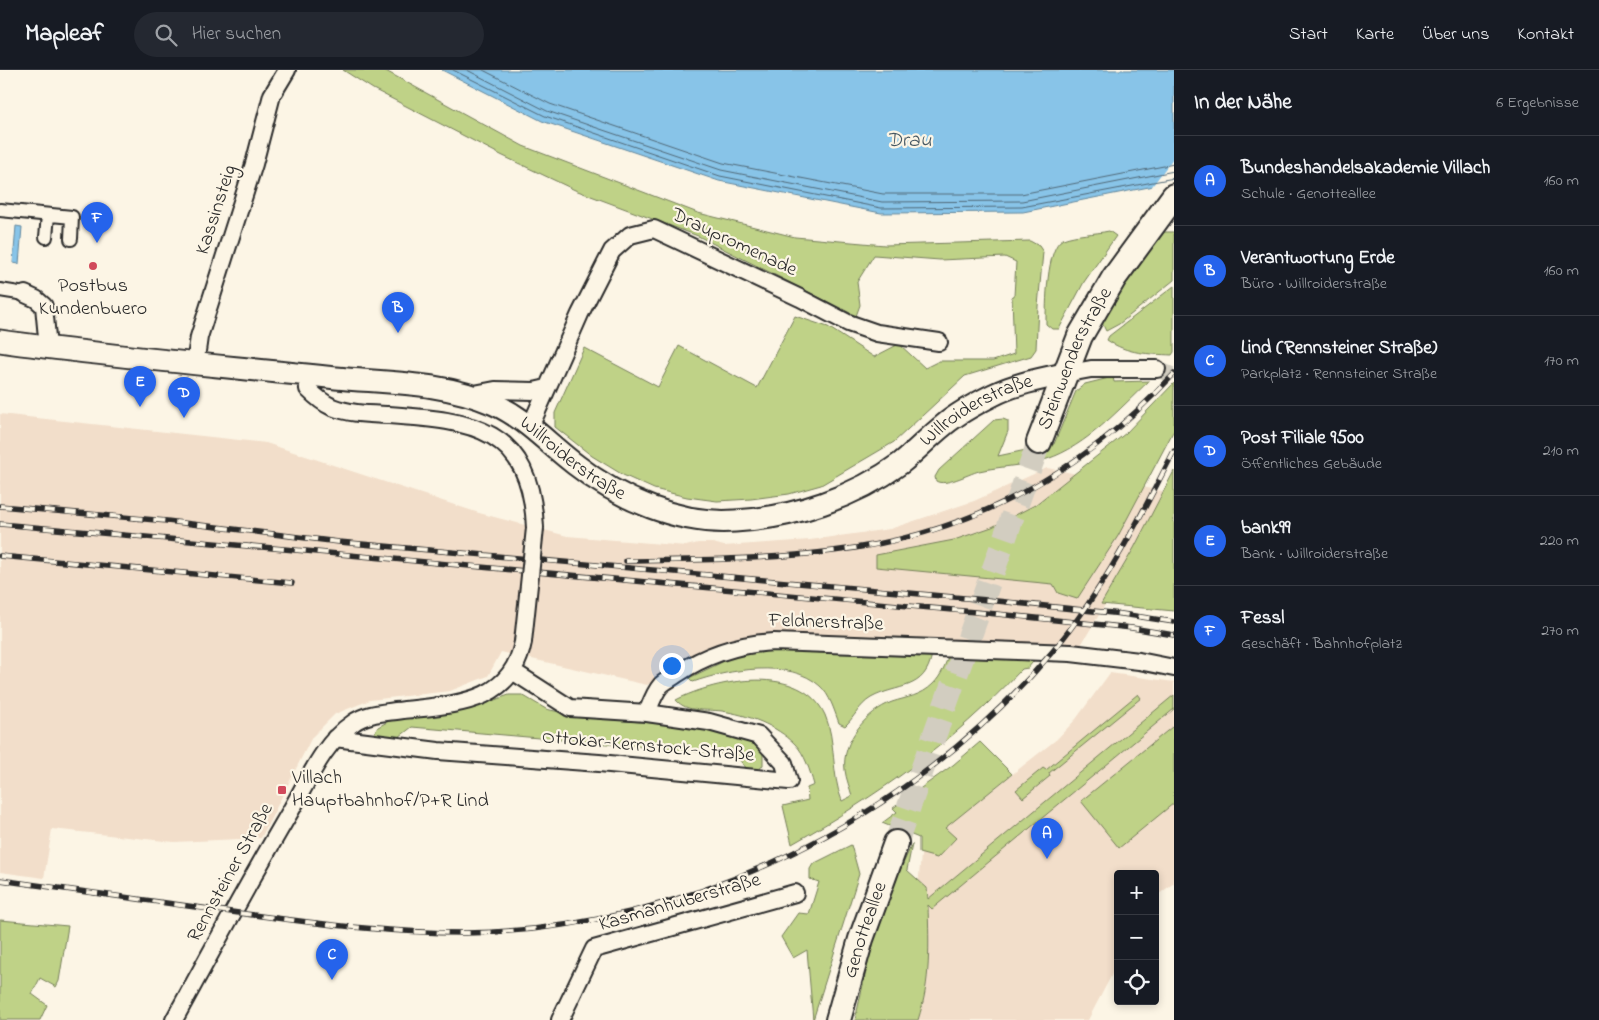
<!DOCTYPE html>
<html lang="de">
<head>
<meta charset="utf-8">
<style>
	body { margin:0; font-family:"Indie Flower",sans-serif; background:#242831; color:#f1f3f6 }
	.controls { position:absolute; right:15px; bottom:15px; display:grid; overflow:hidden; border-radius:5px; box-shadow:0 2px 8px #0003 }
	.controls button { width:45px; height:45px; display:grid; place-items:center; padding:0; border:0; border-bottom:1px solid #363941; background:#171b24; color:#f1f3f6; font:25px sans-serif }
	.you { position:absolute; left:671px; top:595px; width:18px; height:18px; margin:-12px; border:4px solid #fff; border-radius:50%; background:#1a73e8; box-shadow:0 0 0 8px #1a73e833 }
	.badge { display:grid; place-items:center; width:32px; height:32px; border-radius:50%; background:#2563eb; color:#fff; font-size:16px; font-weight:700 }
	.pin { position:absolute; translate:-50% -41px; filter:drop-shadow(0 1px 2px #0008) }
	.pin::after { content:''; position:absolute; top:26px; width:18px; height:15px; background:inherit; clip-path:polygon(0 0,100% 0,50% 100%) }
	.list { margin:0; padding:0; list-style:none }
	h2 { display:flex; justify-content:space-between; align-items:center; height:65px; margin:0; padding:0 20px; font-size:21px }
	h2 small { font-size:16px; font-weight:400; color:#9ea1a6 }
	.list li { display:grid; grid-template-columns:32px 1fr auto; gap:15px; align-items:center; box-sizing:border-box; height:90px; padding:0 20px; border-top:1px solid #363941 }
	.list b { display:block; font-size:19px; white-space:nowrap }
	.list p { margin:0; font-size:16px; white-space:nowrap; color:#9ea1a6 }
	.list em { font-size:16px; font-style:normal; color:#9ea1a6 }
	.icon { flex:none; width:28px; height:28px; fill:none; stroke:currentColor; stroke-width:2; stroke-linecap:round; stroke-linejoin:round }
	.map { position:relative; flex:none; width:1174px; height:950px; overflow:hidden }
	header { display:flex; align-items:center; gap:30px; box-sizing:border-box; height:70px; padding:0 25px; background:#171b24; border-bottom:1px solid #363941 }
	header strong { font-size:24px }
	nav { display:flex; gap:28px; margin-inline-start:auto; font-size:18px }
	.search { width:350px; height:45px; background:#242831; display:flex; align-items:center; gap:12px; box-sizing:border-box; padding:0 18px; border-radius:28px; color:#9ea1a6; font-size:19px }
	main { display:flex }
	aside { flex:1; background:#171b24 }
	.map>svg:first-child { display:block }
</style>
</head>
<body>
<header>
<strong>Mapleaf</strong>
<div class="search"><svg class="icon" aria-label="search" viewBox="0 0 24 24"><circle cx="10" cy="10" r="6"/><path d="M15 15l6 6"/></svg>Hier suchen</div>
<nav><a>Start</a><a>Karte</a><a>Über uns</a><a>Kontakt</a></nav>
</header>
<main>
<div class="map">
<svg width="1174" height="950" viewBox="0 0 1174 950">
	<rect width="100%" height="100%" fill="#fcf5e5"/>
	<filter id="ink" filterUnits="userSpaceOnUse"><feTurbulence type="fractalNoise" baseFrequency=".02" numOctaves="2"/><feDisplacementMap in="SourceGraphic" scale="10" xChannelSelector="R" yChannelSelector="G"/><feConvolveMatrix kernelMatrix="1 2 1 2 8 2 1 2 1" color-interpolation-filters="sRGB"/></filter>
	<g filter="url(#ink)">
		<path fill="#f2deca" d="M 0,344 L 266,373 L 479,443 L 567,466 L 686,476 L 698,473 L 713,473 L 724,476 L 810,470 L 890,459 L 974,431 L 1047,398 L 1167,422 L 1112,523 L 1081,575 L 757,564 L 702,581 L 647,615 L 501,582 L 488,606 L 450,621 L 370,630 L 335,644 L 312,667 L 261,768 L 174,772 L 52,759 L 44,808 L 0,802 Z
			M 1110,603 L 1174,612 L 1174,813 L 1155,827 L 1155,804 L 1118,804 L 1118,893 L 1088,950 L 901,950 L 909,910 L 922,775 L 1057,669 L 1076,649 Z"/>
		<path fill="#bfd287" stroke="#757e59" d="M 343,0 L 384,0 L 523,76 L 698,143 L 795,167 L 885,175 L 1030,171 L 1039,176 L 1043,182 L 1038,236 L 1036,279 L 1031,286 L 965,306 L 894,372 L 821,415 L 789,424 L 751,429 L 717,431 L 687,427 L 654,419 L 623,405 L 592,386 L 555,357 L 555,343 L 584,278 L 658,317 L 679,276 L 757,318 L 795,246 L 828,257 L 874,287 L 899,274 L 925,298 L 939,291 L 993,291 L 1014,284 L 1012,226 L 1014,226 L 1016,192 L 1005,187 L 940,190 L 874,185 L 857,212 L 860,235 L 856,246 L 698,166 L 575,120 L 501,85 L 373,19 Z
			M 1109,161 L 1116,166 L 1084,212 L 1059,259 L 1052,259 L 1046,254 C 1046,237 1046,177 1063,169 C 1076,164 1095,164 1109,161 Z
			M 1162,162 L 1174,162 L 1174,210 L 1119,254 L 1106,261 L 1102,253 L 1118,223 Z
			M 1174,216 L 1174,282 L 1172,285 C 1149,284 1127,284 1107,270 L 1109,266 Z
			M 1113,307 L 1114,312 L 1149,311 C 1119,339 1087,376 1047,389 C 1025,396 1001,396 979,401 C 968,404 945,417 936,411 L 935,407 L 939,400 L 994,350 L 1003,349 L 1008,351 L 1008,361 L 998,386 L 1054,374 L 1076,321 L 1085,314 Z
			M 1174,313 L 1174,360 L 1118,466 L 1077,529 L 1058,523 L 1053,514 L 876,497 L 876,485 L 954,470 L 992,457 L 1035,435 L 1126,363 Z
			M 1174,401 L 1174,541 L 1101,534 L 1134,478 Z
			M 763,581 L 932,584 C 925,622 898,613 871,628 C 859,635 854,648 845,656 L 839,653 C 834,640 830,625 820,616 C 790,588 727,600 693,612 L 689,608 L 735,586 Z
			M 949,584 L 1036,588 L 1028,598 L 1022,599 C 951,674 882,723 792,774 L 783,736 L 808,730 L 807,718 L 814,715 C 810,701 805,684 795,674 C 776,655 748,645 722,641 C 706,639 687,643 676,630 C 717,609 801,593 825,645 C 836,670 831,704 842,731 L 852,726 C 850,718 846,709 845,700 C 841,672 867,641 892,632 C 907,627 921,626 933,614 C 942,605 945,595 949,584 Z
			M 1138,624 L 1141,628 L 1049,703 L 1050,706 L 1023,728 L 1016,720 L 1043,698 L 1046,700 Z
			M 509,625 L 522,625 L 546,639 L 581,647 L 700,657 L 751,670 L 763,681 L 763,695 L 758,701 L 748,700 L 735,685 L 412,657 L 395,670 L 372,667 L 378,657 L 389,651 L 465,640 Z
			M 1174,625 L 1174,639 L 932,839 L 928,835 C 929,876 931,910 918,950 L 855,950 L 878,849 L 912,774 L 907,800 L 927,818 L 928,829 Z
			M 1172,657 L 1174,660 L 1174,733 L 1119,778 L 1081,731 Z
			M 980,672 L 1012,704 L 945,758 L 956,768 L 937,788 L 919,783 L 919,768 L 882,753 L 897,742 L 893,738 L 953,695 Z
			M 851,775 L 859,804 L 813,950 L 807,880 L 793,888 L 781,867 L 798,843 L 809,844 L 819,812 L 810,809 L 810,799 L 813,794 Z
			M 0,850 L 68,856 L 59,911 L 56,917 L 40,908 L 32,924 L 47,935 L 40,950 L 0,950 Z"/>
		<path fill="#88c4e8" stroke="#63879c" d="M 442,0 L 1174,0 L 1174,112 L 1023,142 L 881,143 L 719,111 L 542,51 Z
			M 16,156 L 22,157 L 19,194 L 13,193 Z"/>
		<path fill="#fcf5e5" d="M 1174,87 L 1174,115 L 1150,119 Z"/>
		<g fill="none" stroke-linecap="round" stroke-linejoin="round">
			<path stroke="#506877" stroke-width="1" d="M 453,0 L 545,46 L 720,106 L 881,138 L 1022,137 L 1174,108
				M 467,0 L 547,41 L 721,100 L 882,132 L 1022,131 L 1174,101
				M 483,0 L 550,34 L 723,93 L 883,124 L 1021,124 L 1174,94"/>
			<path stroke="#d2cdc0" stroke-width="16" stroke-dasharray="16 8" stroke-linecap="butt" d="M 1157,299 L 1174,306"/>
			<path stroke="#d2cdc0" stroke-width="24" stroke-dasharray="24 12" stroke-linecap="butt" d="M 896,773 L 1039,372"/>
			<g stroke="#2b2b2b" stroke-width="16">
				<path id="pedestrian" d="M 0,140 L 72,147 L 71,169
					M 46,167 L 48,145
					M 0,220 L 25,224"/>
			</g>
			<g stroke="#2b2b2b" stroke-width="20">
				<path id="minor" d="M 25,224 L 36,229 L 44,236 L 48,278
					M 195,295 L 199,267 L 254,94 L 272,25 L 287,0
					M 1064,304 L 1091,299 L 1157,299
					M 307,305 L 308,319 C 315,326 323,333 332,337 C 350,344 370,344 389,345 C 473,351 531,357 535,458
					M 469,325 L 495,320 L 534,321 L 547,318
					M 531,355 L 580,244 L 612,181 L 630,165 L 654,159 L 800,228 L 848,253 L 877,263 L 939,272
					M 647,643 C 651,633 654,623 661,615 C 665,611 672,608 677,604 C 707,584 738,574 774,572 L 1071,583 L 1139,591 L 1174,598
					M 335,668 L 438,681 L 599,693 L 789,711 L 784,693 L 759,666 L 709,652 L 647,643 L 570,638 L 514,602
					M 174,950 C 212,880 250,810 290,742 C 308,711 323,673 353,653 C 365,644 381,643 396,641 C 449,634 511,637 523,572
					M 560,950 L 594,879 L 795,823"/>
			</g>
			<g stroke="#2b2b2b" stroke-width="25">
				<g id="tertiary">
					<path id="s1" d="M 0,271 C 112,287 224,296 336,308 C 389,313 444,312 494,334 C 527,349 548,374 576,395 C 619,429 680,455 735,451 C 793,448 855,427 901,393 C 916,381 929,367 944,355 C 958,343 977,333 993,325 C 1015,314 1040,309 1064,304"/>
				</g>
			</g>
			<g stroke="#2b2b2b" stroke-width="28">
				<g id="secondary">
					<path id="s2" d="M 1039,372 L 1080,266 L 1114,208 L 1174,126"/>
					<path id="s3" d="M 838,950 L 861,869 L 896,773"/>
				</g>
			</g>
			<use href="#pedestrian" stroke="#fcf5e5" stroke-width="12"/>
			<use href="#minor" stroke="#fcf5e5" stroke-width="16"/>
			<use href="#tertiary" stroke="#fcf5e5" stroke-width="21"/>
			<use href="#secondary" stroke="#fcf5e5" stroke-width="24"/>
			<g stroke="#2b2b2b" stroke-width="5.5">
				<path id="rail" d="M 0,436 L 167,451 L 339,472 L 987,530 L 1122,544 L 1174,552
					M 0,454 L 258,477
					M 251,476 L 997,544 L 1132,558 L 1174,565
					M 0,486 L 292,513
					M 626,491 C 695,490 765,490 833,481 C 970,465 1081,404 1174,304
					M 0,810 C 82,821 164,833 246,844 C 319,854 392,863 466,863 C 688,860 910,751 1053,581 C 1103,521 1139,450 1174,381"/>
			</g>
			<use href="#rail" stroke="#fcf5e5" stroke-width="4" stroke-dasharray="11" stroke-linecap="butt"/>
			<g stroke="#2b2b2b" stroke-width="20" stroke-linecap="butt">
				<path id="minor-bridge" d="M 523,572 L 535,458"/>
			</g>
			<use href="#minor-bridge" stroke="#fcf5e5" stroke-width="16"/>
		</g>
	</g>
	<g fill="#d1495b" stroke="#fcf5e5" stroke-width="2">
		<circle cx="93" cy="196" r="5"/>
		<rect x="277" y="715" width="10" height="10" rx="2.5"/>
	</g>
	<g text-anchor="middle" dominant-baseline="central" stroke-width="4.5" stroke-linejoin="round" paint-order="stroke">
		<g font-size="20" fill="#2b2b2b" stroke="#fcf5e5">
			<text transform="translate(217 140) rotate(-72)">Kassinsteig</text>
			<text transform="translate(734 173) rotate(25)">Draupromenade</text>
			<text stroke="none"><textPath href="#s2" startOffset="91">Steinwenderstraße</textPath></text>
			<text stroke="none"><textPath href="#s1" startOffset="1045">Willroiderstraße</textPath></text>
			<text stroke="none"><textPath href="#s1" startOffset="595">Willroiderstraße</textPath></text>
			<text transform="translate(826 553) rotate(2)">Feldnerstraße</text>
			<text transform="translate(648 677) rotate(5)">Ottokar-Kernstock-Straße</text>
			<text transform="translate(231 803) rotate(-61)">Rennsteiner Straße</text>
			<text transform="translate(680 833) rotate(-16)">Kasmanhuberstraße</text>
			<text stroke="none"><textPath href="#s3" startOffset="94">Genotteallee</textPath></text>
		</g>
		<g font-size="20" fill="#2b2b2b" stroke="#fcf5e5">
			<text x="93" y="216">Postbus<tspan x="93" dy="23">Kundenbuero</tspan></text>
			<text x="292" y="708" text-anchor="start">Villach<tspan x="292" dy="23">Hauptbahnhof/P+R Lind</tspan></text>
		</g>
		<g font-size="21" font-style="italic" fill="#475964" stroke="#fcf5e5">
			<text x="909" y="71">Drau</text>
		</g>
	</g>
</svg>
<div class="controls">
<button>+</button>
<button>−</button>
<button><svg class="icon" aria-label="locate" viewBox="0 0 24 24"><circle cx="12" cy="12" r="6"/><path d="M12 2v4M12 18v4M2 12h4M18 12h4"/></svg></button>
</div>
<div class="you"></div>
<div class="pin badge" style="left:1047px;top:789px">A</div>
<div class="pin badge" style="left:398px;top:263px">B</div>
<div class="pin badge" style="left:332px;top:910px">C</div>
<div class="pin badge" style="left:184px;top:348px">D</div>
<div class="pin badge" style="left:140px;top:337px">E</div>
<div class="pin badge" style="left:97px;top:173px">F</div>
</div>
<aside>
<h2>In der Nähe<small>6 Ergebnisse</small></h2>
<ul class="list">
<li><span class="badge">A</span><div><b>Bundeshandelsakademie Villach</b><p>Schule · Genotteallee</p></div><em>160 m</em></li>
<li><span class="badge">B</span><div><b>Verantwortung Erde</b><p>Büro · Willroiderstraße</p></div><em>160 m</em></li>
<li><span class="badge">C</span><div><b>Lind (Rennsteiner Straße)</b><p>Parkplatz · Rennsteiner Straße</p></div><em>170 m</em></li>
<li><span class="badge">D</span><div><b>Post Filiale 9500</b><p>Öffentliches Gebäude</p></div><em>210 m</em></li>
<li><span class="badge">E</span><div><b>bank99</b><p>Bank · Willroiderstraße</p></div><em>220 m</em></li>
<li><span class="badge">F</span><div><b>Fessl</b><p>Geschäft · Bahnhofplatz</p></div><em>270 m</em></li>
</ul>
</aside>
</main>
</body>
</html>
